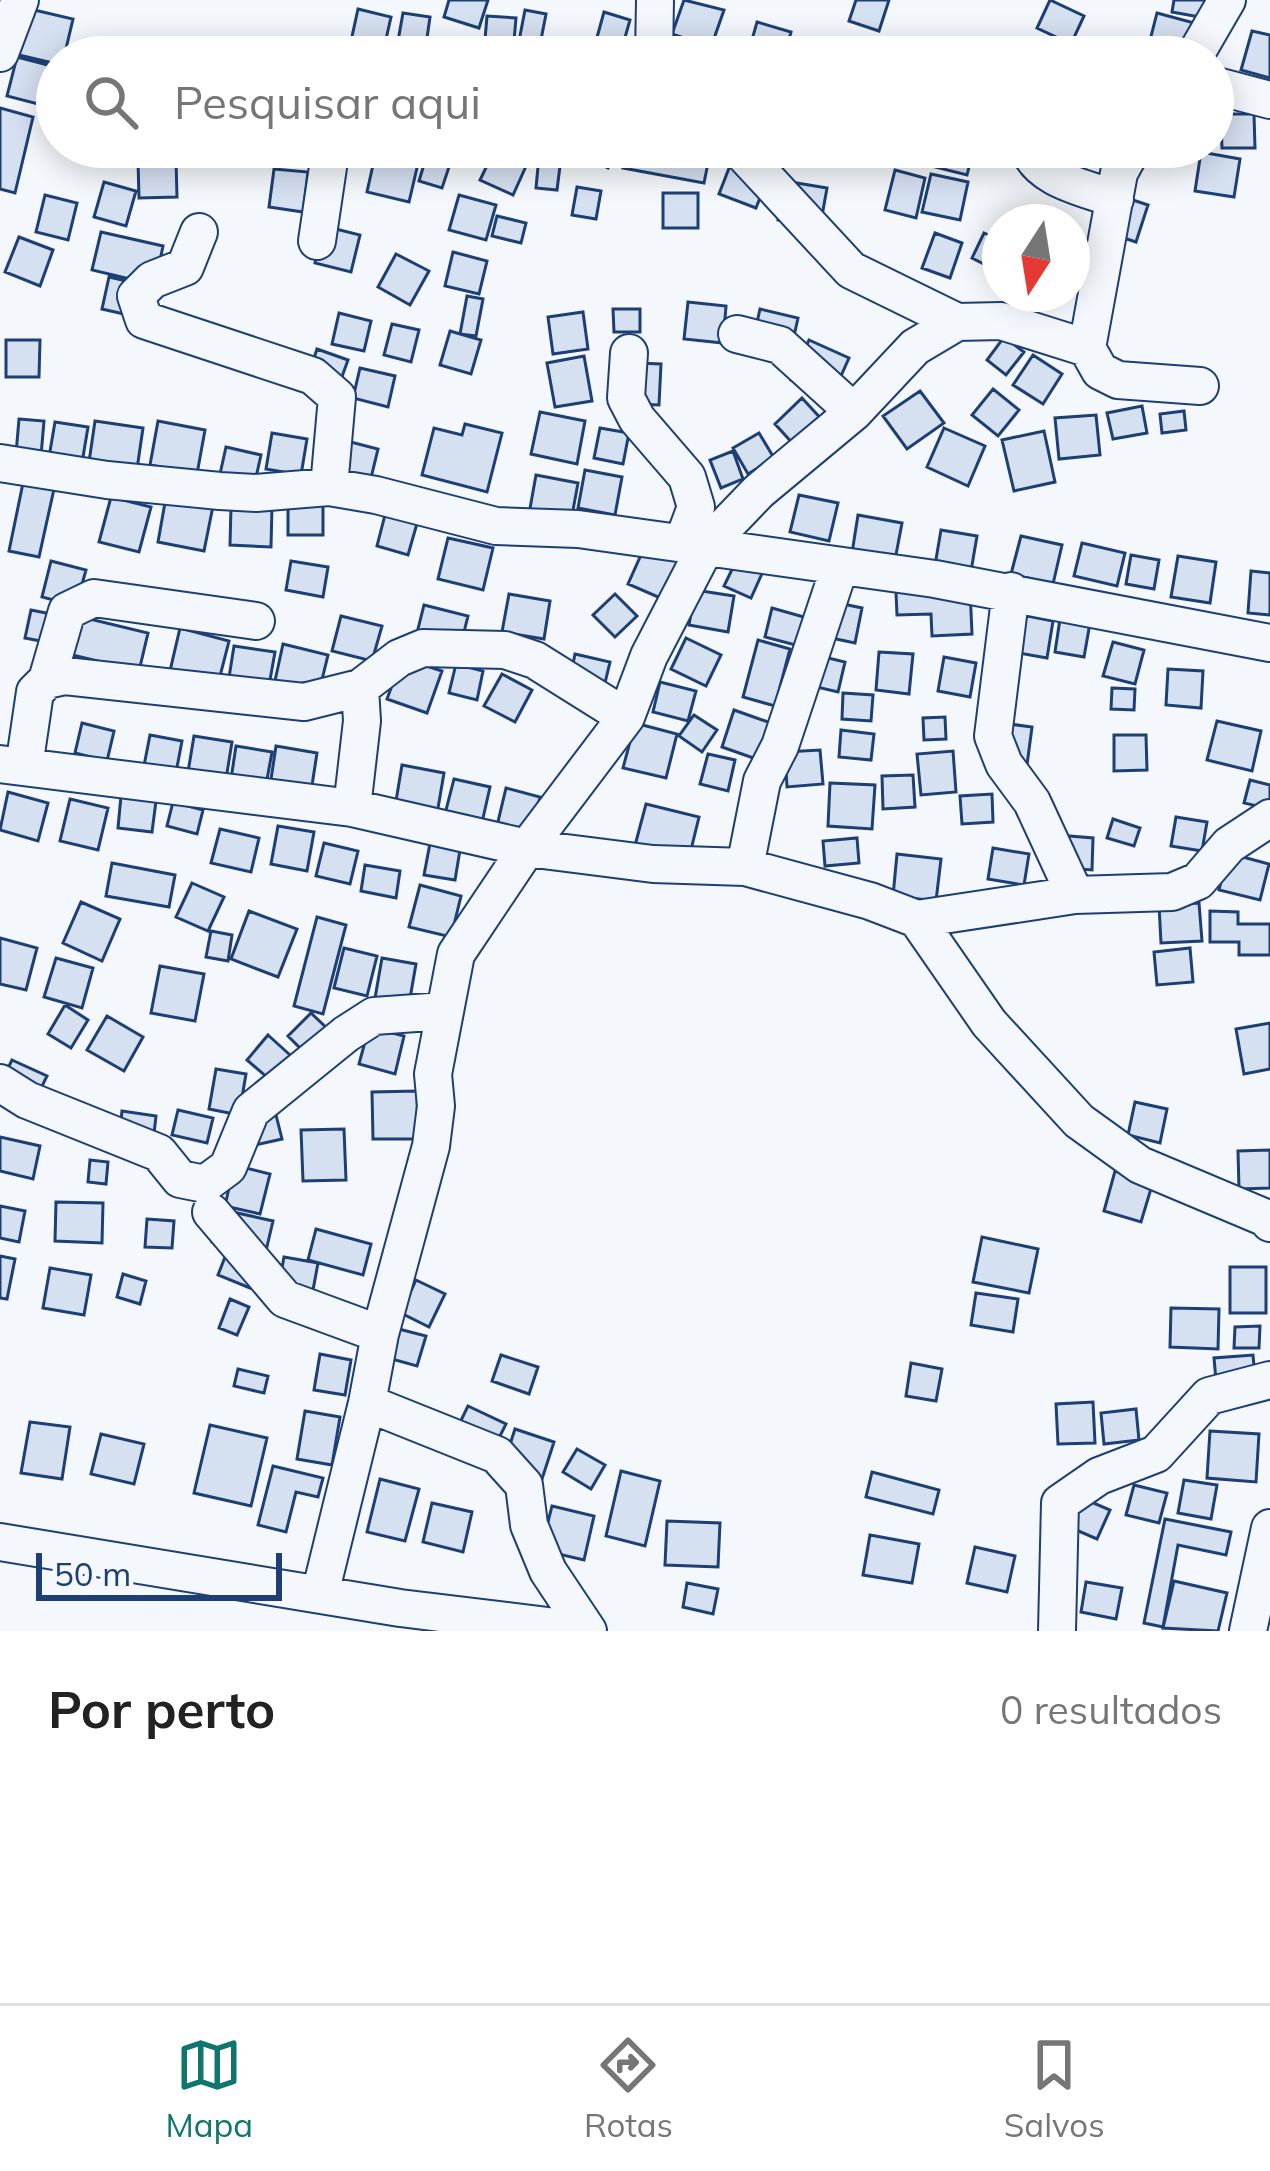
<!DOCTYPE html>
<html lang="pt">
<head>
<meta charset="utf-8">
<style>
	body { margin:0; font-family:Mulish,sans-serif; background:#f2f2f2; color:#222 }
	.compass { position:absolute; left:982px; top:204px; width:108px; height:108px; border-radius:50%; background:#fff; box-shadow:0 6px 30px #0003; rotate:192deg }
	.scale { position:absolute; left:36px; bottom:30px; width:246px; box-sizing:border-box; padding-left:12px; border:6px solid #1d3f73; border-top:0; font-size:33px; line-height:42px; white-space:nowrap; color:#1d3f73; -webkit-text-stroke:9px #f4f7fb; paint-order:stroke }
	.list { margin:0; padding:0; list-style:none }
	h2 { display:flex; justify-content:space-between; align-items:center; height:156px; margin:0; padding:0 48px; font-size:51px }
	h2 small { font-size:39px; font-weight:400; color:#767676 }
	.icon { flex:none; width:66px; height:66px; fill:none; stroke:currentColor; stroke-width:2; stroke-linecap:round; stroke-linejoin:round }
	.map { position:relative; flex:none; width:1270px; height:1631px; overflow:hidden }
	.search { position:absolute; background:#fff; box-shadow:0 6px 30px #0003; left:36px; right:36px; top:36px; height:132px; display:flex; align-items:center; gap:30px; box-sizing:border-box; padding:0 42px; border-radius:66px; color:#767676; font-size:45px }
	.sheet { height:372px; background:#fff }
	nav { display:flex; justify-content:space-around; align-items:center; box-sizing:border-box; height:168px; border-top:3px solid #e0e0e0; background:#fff; font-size:33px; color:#767676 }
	nav a { display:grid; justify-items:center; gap:6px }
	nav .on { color:#0f766e }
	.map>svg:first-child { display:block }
</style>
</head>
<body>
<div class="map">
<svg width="1270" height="1631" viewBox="0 0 1270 1631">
	<rect width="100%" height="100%" fill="#f4f7fb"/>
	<path fill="#d5e0f0" stroke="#1d3f73" stroke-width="3" d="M 449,0 L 488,0 L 479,28 L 444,17 Z
		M 684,0 L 724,10 L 711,47 L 672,34 Z
		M 856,0 L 889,0 L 879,31 L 849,21 Z
		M 1050,0 L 1084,16 L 1071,44 L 1037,28 Z
		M 1174,0 L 1208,0 L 1205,18 L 1172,12 Z
		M 30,9 L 73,19 L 64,57 L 57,57 L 57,64 L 19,55 Z
		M 358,9 L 391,17 L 384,48 L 351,41 Z
		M 525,10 L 546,14 L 539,50 L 518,46 Z
		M 604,12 L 630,20 L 622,48 L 596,41 Z
		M 403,13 L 430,17 L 426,45 L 398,41 Z
		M 1157,13 L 1198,24 L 1189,57 L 1147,52 Z
		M 487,16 L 516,18 L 513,53 L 484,51 Z
		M 757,22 L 791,32 L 784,57 L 748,54 Z
		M 1252,31 L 1270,35 L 1270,78 L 1241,70 Z
		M 287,41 L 328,44 L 327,57 L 286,57 Z
		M 989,41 L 1016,47 L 1013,57 L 985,57 Z
		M 17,57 L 48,65 L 38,104 L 7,96 Z
		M 0,108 L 33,117 L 15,193 L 0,189 Z
		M 1221,114 L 1254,114 L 1255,148 L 1222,148 Z
		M 377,147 L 420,155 L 409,202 L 367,192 Z
		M 587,147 L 619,147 L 608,168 L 583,155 Z
		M 627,147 L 711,148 L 704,183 L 623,168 Z
		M 940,147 L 974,147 L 967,175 L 935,167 Z
		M 495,149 L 527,164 L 513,195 L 480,180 Z
		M 428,151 L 452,158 L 442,188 L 419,181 Z
		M 1201,152 L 1240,159 L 1234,197 L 1195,191 Z
		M 539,156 L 561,158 L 557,190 L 536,188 Z
		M 733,158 L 770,172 L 756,208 L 719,194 Z
		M 176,160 L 177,197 L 139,198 L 138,161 Z
		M 274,169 L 308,172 L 303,212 L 269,207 Z
		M 895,170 L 925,178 L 916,218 L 885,210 Z
		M 931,174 L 968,182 L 960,220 L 922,212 Z
		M 785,181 L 827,188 L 820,227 L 778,220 Z
		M 104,182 L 136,191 L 126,226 L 94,217 Z
		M 577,187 L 601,191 L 596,219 L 572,215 Z
		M 663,193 L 698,193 L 698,228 L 663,228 Z
		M 1112,193 L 1148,205 L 1136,242 L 1100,230 Z
		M 45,195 L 77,203 L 68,240 L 36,232 Z
		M 459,195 L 496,205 L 486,240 L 449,230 Z
		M 497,216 L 526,223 L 521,243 L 492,236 Z
		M 324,226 L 360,235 L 351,272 L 315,263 Z
		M 101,232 L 163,246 L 155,285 L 92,270 Z
		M 935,233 L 962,243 L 950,278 L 922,268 Z
		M 984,233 L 1000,240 L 1000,272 L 972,258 Z
		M 19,237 L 53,250 L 40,286 L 5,272 Z
		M 453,252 L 487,261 L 479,294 L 445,286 Z
		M 396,254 L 429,271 L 410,305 L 378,287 Z
		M 109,277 L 144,285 L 137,317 L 102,309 Z
		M 467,296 L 483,299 L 476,336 L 460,334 Z
		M 688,302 L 726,306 L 723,343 L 684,339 Z
		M 613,309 L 640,309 L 640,332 L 614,332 Z
		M 760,309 L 798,318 L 789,358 L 751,349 Z
		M 583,312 L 588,349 L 553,354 L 548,317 Z
		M 339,313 L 371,321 L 364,351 L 332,344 Z
		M 392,324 L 419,330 L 411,362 L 384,355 Z
		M 450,331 L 481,340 L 471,374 L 440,365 Z
		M 1004,337 L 1024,352 L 1006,375 L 987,360 Z
		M 6,340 L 40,340 L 39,377 L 6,377 Z
		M 809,340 L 849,358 L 831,398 L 791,380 Z
		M 317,349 L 348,360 L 335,396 L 305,385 Z
		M 1033,355 L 1062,374 L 1043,404 L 1013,385 Z
		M 584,356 L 592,401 L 555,407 L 547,363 Z
		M 611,362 L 661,364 L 659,405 L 609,403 Z
		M 360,368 L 395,376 L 388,407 L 353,398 Z
		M 993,389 L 1019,410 L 998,436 L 972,415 Z
		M 920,391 L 944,423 L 907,449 L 883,416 Z
		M 802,398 L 824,422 L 797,448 L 775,424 Z
		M 1142,406 L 1147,433 L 1113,439 L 1107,413 Z
		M 1184,411 L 1186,430 L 1162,433 L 1160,414 Z
		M 540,412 L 585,421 L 577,464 L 531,454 Z
		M 1096,415 L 1100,455 L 1059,459 L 1055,418 Z
		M 19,419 L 44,421 L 41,456 L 16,454 Z
		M 95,421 L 143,428 L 137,469 L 89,462 Z
		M 158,421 L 205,430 L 197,474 L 150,465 Z
		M 55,422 L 88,427 L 81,469 L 48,463 Z
		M 465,424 L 502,433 L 487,492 L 422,475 L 434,428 L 462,435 Z
		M 600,428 L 629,433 L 623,464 L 594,458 Z
		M 944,428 L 985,446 L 968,486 L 927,467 Z
		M 1044,431 L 1055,482 L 1014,491 L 1002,440 Z
		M 272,433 L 307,439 L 301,475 L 266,469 Z
		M 759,433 L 774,458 L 748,474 L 733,448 Z
		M 339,439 L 378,449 L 370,482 L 331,473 Z
		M 226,447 L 261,455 L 253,491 L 218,483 Z
		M 733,451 L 743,479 L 721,488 L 710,460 Z
		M 585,470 L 622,477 L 615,515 L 578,508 Z
		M 536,475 L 578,483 L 571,521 L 529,514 Z
		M 23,483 L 54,489 L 39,557 L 9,551 Z
		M 799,495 L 838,503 L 829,541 L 790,532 Z
		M 288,496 L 323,497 L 323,535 L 288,535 Z
		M 111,497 L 151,507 L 139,552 L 99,542 Z
		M 166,497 L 213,506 L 204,551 L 158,542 Z
		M 231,506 L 272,506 L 271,547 L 230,545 Z
		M 386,511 L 418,520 L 408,555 L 377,546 Z
		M 858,515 L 902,523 L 895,560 L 852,553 Z
		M 941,530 L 977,536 L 969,583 L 933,577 Z
		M 1021,536 L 1062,545 L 1053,584 L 1011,574 Z
		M 448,538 L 493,548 L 483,590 L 438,579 Z
		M 1082,543 L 1125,553 L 1117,586 L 1074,576 Z
		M 645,546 L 682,563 L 665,600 L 628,584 Z
		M 1131,555 L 1159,560 L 1154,589 L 1126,584 Z
		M 1178,556 L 1216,562 L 1210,603 L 1171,597 Z
		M 738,557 L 764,569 L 751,598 L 724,586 Z
		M 51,561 L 86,570 L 76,606 L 42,597 Z
		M 291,561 L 328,567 L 323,597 L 286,590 Z
		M 1251,571 L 1270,573 L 1270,615 L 1248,613 Z
		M 970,589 L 972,634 L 932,636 L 931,614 L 897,615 L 896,592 Z
		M 695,590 L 734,596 L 728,632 L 689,625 Z
		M 509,594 L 550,601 L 544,639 L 502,632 Z
		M 615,594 L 637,616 L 615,637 L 593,615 Z
		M 829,601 L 862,608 L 855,643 L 822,636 Z
		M 424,605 L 468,616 L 457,660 L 413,649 Z
		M 772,608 L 811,619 L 803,647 L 765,637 Z
		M 31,610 L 61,616 L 56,644 L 25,638 Z
		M 1013,613 L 1053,621 L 1047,658 L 1007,651 Z
		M 69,614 L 148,633 L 139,671 L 60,652 Z
		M 341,616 L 382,626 L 372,661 L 332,651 Z
		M 1060,619 L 1090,623 L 1084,657 L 1055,652 Z
		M 180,628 L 229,641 L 218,684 L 170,671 Z
		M 686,638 L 721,655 L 706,686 L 671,669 Z
		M 758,640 L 790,649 L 775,706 L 743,697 Z
		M 1113,642 L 1144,650 L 1135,684 L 1103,676 Z
		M 283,644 L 328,655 L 317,700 L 273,690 Z
		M 234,646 L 275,652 L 268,691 L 228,684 Z
		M 879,652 L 913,654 L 909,694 L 876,690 Z
		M 575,654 L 610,662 L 603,691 L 569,683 Z
		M 812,654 L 845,662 L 838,692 L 804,684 Z
		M 944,657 L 976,663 L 970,697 L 938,691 Z
		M 402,658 L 442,671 L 427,713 L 387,699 Z
		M 456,664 L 483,671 L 477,700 L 449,693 Z
		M 1168,669 L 1203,671 L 1201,708 L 1166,705 Z
		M 502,674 L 532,690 L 515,722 L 484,706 Z
		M 660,682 L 696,691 L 688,721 L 653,712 Z
		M 1112,688 L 1135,689 L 1134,710 L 1111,709 Z
		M 843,693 L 873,695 L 871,721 L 842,719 Z
		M 734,710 L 771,723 L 759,760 L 722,747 Z
		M 694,715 L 717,730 L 702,752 L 679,736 Z
		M 945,717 L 946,739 L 924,740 L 923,718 Z
		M 1217,721 L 1261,731 L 1252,771 L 1207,760 Z
		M 82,723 L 114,731 L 107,761 L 75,753 Z
		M 635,723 L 677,734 L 666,778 L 623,768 Z
		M 1002,723 L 1032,727 L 1027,765 L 997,761 Z
		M 841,730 L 874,734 L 871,760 L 839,757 Z
		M 150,735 L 182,741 L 174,783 L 142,776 Z
		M 1114,735 L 1146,735 L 1147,770 L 1114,771 Z
		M 194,736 L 232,742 L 226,779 L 188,772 Z
		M 236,746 L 272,752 L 266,785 L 231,779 Z
		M 276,746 L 317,753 L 311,792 L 270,786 Z
		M 820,750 L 823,784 L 787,787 L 785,752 Z
		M 953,751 L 956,792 L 921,795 L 917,754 Z
		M 708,754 L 735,760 L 728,791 L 700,784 Z
		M 402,765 L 444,773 L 437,814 L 395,807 Z
		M 913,775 L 915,807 L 883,809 L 882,776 Z
		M 454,779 L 490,787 L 481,827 L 444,818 Z
		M 1250,780 L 1270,785 L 1270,809 L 1244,803 Z
		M 830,783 L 875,785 L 872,829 L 828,826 Z
		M 506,788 L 540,797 L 531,834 L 497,826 Z
		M 8,792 L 48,803 L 38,841 L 0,830 Z
		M 992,794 L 993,822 L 962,824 L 960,796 Z
		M 121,796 L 156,801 L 152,832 L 118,828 Z
		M 70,799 L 108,808 L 98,850 L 60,841 Z
		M 173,802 L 203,810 L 197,834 L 167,826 Z
		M 646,804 L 699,817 L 687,866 L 633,853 Z
		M 1176,817 L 1207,822 L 1202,851 L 1171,846 Z
		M 1113,819 L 1140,828 L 1134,846 L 1107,838 Z
		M 278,826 L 314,832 L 307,871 L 271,864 Z
		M 220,829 L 259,838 L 251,872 L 211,863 Z
		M 1057,835 L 1093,838 L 1092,870 L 1055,867 Z
		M 431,838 L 461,844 L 455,880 L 424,875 Z
		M 857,838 L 859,863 L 825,866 L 823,841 Z
		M 324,843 L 358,851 L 350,884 L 316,876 Z
		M 993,848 L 1029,854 L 1024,885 L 988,879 Z
		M 1228,853 L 1269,864 L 1260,900 L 1219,890 Z
		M 897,854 L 941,859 L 936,901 L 893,896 Z
		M 112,863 L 175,875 L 169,907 L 106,896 Z
		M 365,865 L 400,871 L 396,898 L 361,891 Z
		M 192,883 L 224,897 L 208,931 L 176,917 Z
		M 420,885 L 461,896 L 451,937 L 409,927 Z
		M 81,902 L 120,919 L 102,961 L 63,943 Z
		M 1199,903 L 1202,941 L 1161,943 L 1159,905 Z
		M 249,911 L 297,929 L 278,977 L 231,959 Z
		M 1210,911 L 1238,912 L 1238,924 L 1270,924 L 1270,955 L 1239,955 L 1239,942 L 1210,942 Z
		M 317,917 L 346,925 L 323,1014 L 294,1006 Z
		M 211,931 L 232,935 L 228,961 L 206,957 Z
		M 0,938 L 37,948 L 26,990 L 0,984 Z
		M 344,948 L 377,956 L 367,996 L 334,988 Z
		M 1190,948 L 1193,982 L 1157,985 L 1154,952 Z
		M 56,958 L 93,968 L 82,1008 L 44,997 Z
		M 382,958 L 416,964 L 405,1027 L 371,1021 Z
		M 160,966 L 204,974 L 195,1021 L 151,1013 Z
		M 65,1005 L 88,1020 L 71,1048 L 48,1034 Z
		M 311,1013 L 333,1034 L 310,1058 L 288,1036 Z
		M 107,1016 L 143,1037 L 124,1071 L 87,1050 Z
		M 1270,1023 L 1270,1069 L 1244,1074 L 1236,1029 Z
		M 369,1027 L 404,1036 L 395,1074 L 359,1064 Z
		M 268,1035 L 290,1055 L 269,1079 L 247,1060 Z
		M 12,1060 L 47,1076 L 31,1109 L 0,1084 Z
		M 216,1069 L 246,1074 L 239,1115 L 209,1109 Z
		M 417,1091 L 418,1139 L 373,1139 L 372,1092 Z
		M 1135,1102 L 1167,1109 L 1160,1143 L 1128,1135 Z
		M 178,1110 L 213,1118 L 207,1143 L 172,1135 Z
		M 122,1111 L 156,1116 L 152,1151 L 118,1147 Z
		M 275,1111 L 282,1139 L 251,1146 L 245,1118 Z
		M 344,1129 L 346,1180 L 303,1181 L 301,1130 Z
		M 0,1137 L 40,1146 L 33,1179 L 0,1171 Z
		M 1270,1150 L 1270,1188 L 1239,1189 L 1238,1151 Z
		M 90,1160 L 108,1162 L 106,1184 L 88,1182 Z
		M 234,1165 L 270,1174 L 260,1214 L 225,1206 Z
		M 1115,1171 L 1153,1182 L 1141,1222 L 1104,1211 Z
		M 56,1202 L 103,1203 L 102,1243 L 55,1241 Z
		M 0,1206 L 25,1211 L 19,1242 L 0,1238 Z
		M 220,1209 L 273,1221 L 265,1255 L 212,1242 Z
		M 147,1219 L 174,1221 L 172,1248 L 145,1247 Z
		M 316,1229 L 371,1244 L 363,1275 L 308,1260 Z
		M 982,1237 L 1038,1249 L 1029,1293 L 973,1282 Z
		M 227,1252 L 260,1265 L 250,1288 L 218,1275 Z
		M 0,1256 L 15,1259 L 7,1299 L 0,1298 Z
		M 284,1257 L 318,1263 L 311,1301 L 277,1295 Z
		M 1230,1267 L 1266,1267 L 1266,1313 L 1230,1313 Z
		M 50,1268 L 91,1275 L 84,1315 L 43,1308 Z
		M 123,1274 L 146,1281 L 140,1304 L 117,1297 Z
		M 416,1280 L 445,1294 L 429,1327 L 401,1313 Z
		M 976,1293 L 1018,1299 L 1013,1332 L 971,1325 Z
		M 230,1299 L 249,1307 L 237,1335 L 219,1328 Z
		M 1171,1308 L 1219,1309 L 1218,1349 L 1170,1347 Z
		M 1260,1326 L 1259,1348 L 1234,1348 L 1235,1327 Z
		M 395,1328 L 426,1336 L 417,1366 L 388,1358 Z
		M 320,1354 L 351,1360 L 345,1395 L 314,1390 Z
		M 501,1355 L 538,1367 L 529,1394 L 492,1381 Z
		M 1253,1355 L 1257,1399 L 1218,1403 L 1214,1358 Z
		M 911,1363 L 942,1369 L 936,1401 L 906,1396 Z
		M 238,1369 L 268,1376 L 264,1393 L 234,1386 Z
		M 1093,1402 L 1095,1443 L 1058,1444 L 1056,1404 Z
		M 468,1406 L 506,1424 L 485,1466 L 448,1447 Z
		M 1136,1409 L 1139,1440 L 1104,1444 L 1101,1413 Z
		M 305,1411 L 340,1417 L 332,1465 L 297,1459 Z
		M 30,1422 L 70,1427 L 62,1479 L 21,1473 Z
		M 210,1425 L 267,1438 L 251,1506 L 194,1493 Z
		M 515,1429 L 554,1442 L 541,1482 L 502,1469 Z
		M 1210,1431 L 1259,1434 L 1256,1482 L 1207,1478 Z
		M 101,1434 L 144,1444 L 134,1484 L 91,1474 Z
		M 577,1449 L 605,1465 L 591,1489 L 563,1472 Z
		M 273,1466 L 323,1478 L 318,1497 L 296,1492 L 286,1532 L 258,1525 Z
		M 621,1471 L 660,1481 L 645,1546 L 606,1536 Z
		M 872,1472 L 939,1490 L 933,1514 L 866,1497 Z
		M 380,1479 L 419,1489 L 405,1541 L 367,1532 Z
		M 1184,1480 L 1217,1485 L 1211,1519 L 1178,1513 Z
		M 1134,1485 L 1167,1493 L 1159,1523 L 1126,1515 Z
		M 1082,1498 L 1110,1510 L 1097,1539 L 1069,1527 Z
		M 432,1503 L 472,1512 L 463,1552 L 423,1542 Z
		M 552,1506 L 594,1516 L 584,1560 L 541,1550 Z
		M 1165,1519 L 1231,1532 L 1226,1555 L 1178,1545 L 1163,1627 L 1144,1623 Z
		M 667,1521 L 720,1523 L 718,1567 L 665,1565 Z
		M 870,1535 L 919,1544 L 912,1583 L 863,1575 Z
		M 975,1547 L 1015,1556 L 1007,1592 L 967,1583 Z
		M 1174,1581 L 1227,1593 L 1218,1631 L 1163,1628 Z
		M 1086,1582 L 1122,1588 L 1116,1619 L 1081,1612 Z
		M 687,1583 L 718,1589 L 713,1614 L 683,1607 Z"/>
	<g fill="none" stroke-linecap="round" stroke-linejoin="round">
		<g stroke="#1d3f73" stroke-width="40">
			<path id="minor" d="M 0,53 L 20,0
				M 654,57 L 655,0
				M 1194,57 L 1227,0
				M 1213,85 L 1270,100
				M 737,147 L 851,270 L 957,322
				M 1028,147 C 1038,180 1086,188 1115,199
				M 199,232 L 185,267 L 152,280 L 136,296 L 144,320 L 313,376 L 337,397 L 329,487
				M 317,241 L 331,147
				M 737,334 L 780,345 L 854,412
				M 1087,348 L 1119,173 L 1133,147
				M 629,353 L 626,398 L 637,419 L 687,477 L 696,507 L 683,542
				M 0,463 L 107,480 L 220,491 L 256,493 L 329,487 L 376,495 L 496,526 L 578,529 L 935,579 L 1270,643
				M 1011,591 L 993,736 L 1004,764 L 1032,802 L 1075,895
				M 47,680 L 67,611 L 94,598 L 256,621
				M 360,688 L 399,658 L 423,648 L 505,650 L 535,660 L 626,717
				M 0,764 L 352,808 L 527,848 L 653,864 L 745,867 L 870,901 L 917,919 L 989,1023 L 1079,1121 L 1140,1165 L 1266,1218 L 1270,1223
				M 24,767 L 35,692 L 47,680 L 65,676 L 304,702 L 360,688 L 362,721 L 352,808
				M 745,867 L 762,781 L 780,746 L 840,566
				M 917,919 L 1075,895 L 1172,892 L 1198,881 L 1229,845 L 1270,818
				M 0,1083 L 27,1100 L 159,1153 L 180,1179 L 205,1184 L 228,1167 L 251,1111 L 346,1034 L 374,1016 L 444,1011
				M 211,1212 L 285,1299 L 380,1334
				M 367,1403 L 497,1455 L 524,1485 L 529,1525 L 548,1571 L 588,1631
				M 0,1542 L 400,1608 L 588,1631
				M 320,1594 L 367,1403 L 380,1334 L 431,1146 L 436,1106 L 433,1074 L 456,954 L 527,848 L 626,717 L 649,656 L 706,546 L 759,491 L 854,412 L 915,347 L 957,322 L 1001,321 L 1087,348 L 1100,371 L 1118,380 L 1200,386
				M 1057,1631 L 1060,1503 L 1099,1476 L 1156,1454 L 1209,1396 L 1270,1380
				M 1248,1631 L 1270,1528"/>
		</g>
		<use href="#minor" stroke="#f4f7fb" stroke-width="36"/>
	</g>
</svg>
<svg class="compass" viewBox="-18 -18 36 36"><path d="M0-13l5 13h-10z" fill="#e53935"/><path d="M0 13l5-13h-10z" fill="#767676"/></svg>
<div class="scale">50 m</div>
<div class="search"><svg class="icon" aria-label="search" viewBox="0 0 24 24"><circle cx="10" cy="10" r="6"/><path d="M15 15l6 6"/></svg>Pesquisar aqui</div>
</div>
<section class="sheet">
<h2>Por perto<small>0 resultados</small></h2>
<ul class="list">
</ul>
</section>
<nav>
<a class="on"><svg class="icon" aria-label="map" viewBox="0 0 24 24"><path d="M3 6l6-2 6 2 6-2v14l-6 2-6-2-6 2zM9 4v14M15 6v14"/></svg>Mapa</a>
<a><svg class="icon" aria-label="directions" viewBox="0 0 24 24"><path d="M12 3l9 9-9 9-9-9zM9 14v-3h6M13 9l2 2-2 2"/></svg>Rotas</a>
<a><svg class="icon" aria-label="saved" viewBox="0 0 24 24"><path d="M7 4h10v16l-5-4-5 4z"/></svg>Salvos</a>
</nav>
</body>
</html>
